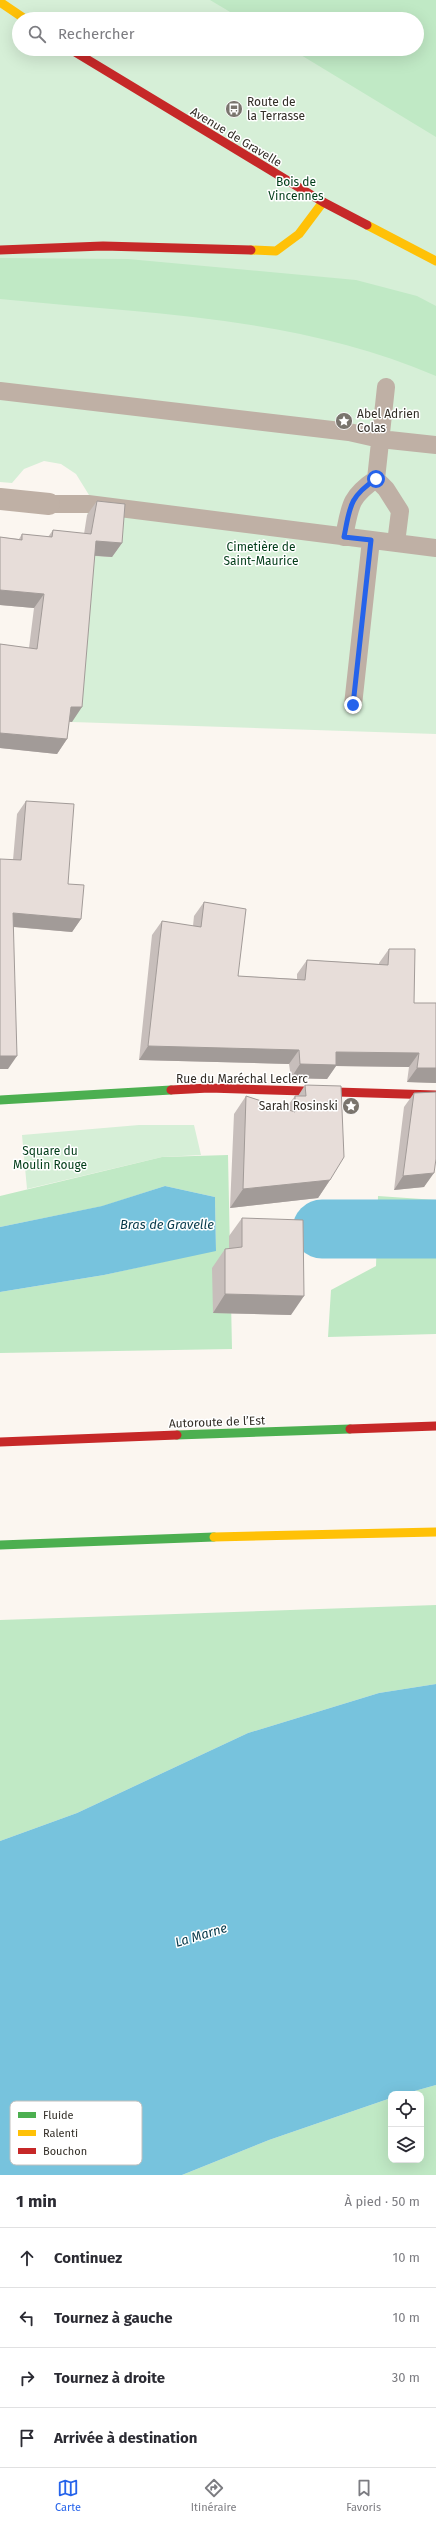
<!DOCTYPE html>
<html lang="fr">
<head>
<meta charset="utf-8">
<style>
	body { margin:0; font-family:"Fira Sans",sans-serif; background:#f2f2f3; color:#2b2b33 }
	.controls { position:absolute; right:12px; bottom:12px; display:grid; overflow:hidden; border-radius:8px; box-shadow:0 4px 16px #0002 }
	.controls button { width:36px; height:36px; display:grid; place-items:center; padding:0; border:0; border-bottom:1px solid #e1e1e2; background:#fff; color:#2b2b33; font:20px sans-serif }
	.stop { position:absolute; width:12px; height:12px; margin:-9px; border:3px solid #2563eb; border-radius:50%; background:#fff }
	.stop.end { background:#2563eb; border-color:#fff; box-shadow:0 1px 4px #0008 }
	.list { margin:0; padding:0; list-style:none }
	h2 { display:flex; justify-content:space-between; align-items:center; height:52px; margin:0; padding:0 16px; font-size:17px }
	h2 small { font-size:13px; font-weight:400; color:#7c7c81 }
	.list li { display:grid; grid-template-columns:26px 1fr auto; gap:12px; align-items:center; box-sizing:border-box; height:60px; padding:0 16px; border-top:1px solid #e1e1e2 }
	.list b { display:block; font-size:15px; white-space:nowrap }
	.list em { font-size:13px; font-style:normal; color:#7c7c81 }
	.icon { flex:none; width:22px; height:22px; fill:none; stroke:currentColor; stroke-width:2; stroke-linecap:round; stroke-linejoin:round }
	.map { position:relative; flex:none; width:436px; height:2175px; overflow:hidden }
	.search { position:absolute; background:#fff; box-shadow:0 4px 16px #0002; left:12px; right:12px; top:12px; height:44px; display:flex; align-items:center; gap:10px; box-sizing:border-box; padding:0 14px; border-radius:22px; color:#7c7c81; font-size:15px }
	.sheet { height:292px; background:#fff }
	nav { display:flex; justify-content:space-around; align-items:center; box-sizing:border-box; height:56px; border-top:1px solid #e1e1e2; background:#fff; font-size:11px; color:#7c7c81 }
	nav a { display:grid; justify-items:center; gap:2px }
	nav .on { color:#2563eb }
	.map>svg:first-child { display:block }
</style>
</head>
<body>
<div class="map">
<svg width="436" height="2175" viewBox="0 0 436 2175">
	<rect width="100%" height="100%" fill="#fbf6f0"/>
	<path fill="#d6efd7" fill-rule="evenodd" d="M 0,0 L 436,0 L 436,734 L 72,722 L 89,495 L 76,474 L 61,464 L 44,461 L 24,469 L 12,483 L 0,482 ZM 19,19 L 417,19 L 417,49 L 19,49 Z
		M 139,1125 L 194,1125 L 201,1155 L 162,1157 L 27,1189 L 22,1135 Z"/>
	<path fill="#c0e9c5" d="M 210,0 L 436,0 L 436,137 L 291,49 L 417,49 L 417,19 L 242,19 Z
		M 0,258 L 128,259 L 356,280 L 417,296 L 436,306 L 436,376 C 297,316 149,314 0,299 Z
		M 228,1155 L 232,1349 L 0,1353 L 0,1292 L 104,1275 L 216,1250 L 215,1197 L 165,1186 L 103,1206 L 0,1227 L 0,1196 L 162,1157 Z
		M 378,1196 L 436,1200 L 436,1334 L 328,1337 L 331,1290 L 376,1266 Z
		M 436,1605 L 436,1684 L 379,1693 L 248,1733 L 77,1813 L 0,1841 L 0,1620 Z
		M 436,2085 L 436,2175 L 182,2175 L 269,2140 L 391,2098 L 391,2160 L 421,2160 L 421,2094 L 404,2094 Z"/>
	<path fill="#77c3dd" d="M 165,1186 L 215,1197 L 216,1251 L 104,1275 L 0,1292 L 0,1227 L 102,1206 Z
		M 436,1684 L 436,2085 L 404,2094 L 391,2094 L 391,2098 L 269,2140 L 182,2175 L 0,2175 L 0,1841 L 77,1813 L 248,1733 L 379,1693 Z"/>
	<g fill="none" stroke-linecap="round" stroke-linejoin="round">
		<path stroke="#77c3dd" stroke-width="59" d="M 322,1229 L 436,1229"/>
		<path stroke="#bfb0a5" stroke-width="18" d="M 0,391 L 349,432 L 380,439 L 436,445
			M 376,479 L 386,489 L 400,511 L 396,543
			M 49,504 L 88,504 L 436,548
			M 344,537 C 350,507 349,497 376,479 L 386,387
			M 353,705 L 371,540"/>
		<path stroke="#bfb0a5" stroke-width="22" d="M 0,499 L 49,504"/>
		<path stroke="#4caf50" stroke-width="9" d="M 0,1100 L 171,1090
			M 177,1435 L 350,1429
			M 0,1545 L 214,1537"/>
		<path stroke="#ffc107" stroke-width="9" d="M 0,2 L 25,19
			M 367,225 L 436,261
			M 251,250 L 276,251 L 299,234 L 323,202
			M 214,1537 L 436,1532"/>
		<path stroke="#c62828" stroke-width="9" d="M 70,49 L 323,202 L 367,225
			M 0,250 L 103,246 L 251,250
			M 171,1090 L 209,1088 L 436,1095
			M 350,1429 L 436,1426
			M 0,1442 L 177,1435"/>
	</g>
	<path fill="#c7bebb" d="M 97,501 L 122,543 L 112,557 L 95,556 L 72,722 L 69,721 L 67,739 L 57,754 L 0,748 L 0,644 L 29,648 L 34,608 L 0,605 L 0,537 L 19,539 L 22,534 L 48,537 L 53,530 L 84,534 L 87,515 Z
		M 26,801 L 68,884 L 81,919 L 72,932 L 13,927 L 8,1069 L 0,1069 L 13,860 L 17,814 Z
		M 204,902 L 238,976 L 297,979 L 297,974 L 307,960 L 379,964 L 379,963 L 389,949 L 414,1003 L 436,1083 L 407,1082 L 409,1067 L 336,1066 L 327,1079 L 291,1078 L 289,1064 L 139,1060 L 152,935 L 162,921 L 193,926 L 194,916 Z
		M 305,1085 L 330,1180 L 318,1198 L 230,1208 L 234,1114 L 246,1096 L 285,1109 L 295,1096 L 298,1096 Z
		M 414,1093 L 435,1165 L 424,1187 L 394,1190 L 404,1107 Z
		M 242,1218 L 291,1315 L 213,1313 L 212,1268 L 225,1249 L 229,1249 L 229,1236 Z"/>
	<path fill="#a29b98" d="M 96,541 L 122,543 L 112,557 L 86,555 Z
		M 0,590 L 44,594 L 34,608 L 0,605 Z
		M 71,707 L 82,707 L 72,722 L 61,721 Z
		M 0,733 L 67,739 L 57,754 L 0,748 Z
		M 13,913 L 81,919 L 72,932 L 4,926 Z
		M 148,1046 L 299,1050 L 289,1064 L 139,1060 Z
		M 336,1052 L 419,1053 L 409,1067 L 336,1066 L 327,1079 L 291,1078 L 300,1064 Z
		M 0,1056 L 17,1056 L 8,1069 L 0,1069 Z
		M 417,1068 L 436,1068 L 436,1083 L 407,1082 Z
		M 434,1173 L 424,1187 L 394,1190 L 403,1176 Z
		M 330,1180 L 318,1198 L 230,1208 L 243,1189 Z
		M 225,1294 L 304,1296 L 291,1315 L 213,1313 Z"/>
	<path fill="#e7ddd9" stroke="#a29b98" d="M 97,501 L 125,504 L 122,543 L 96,541 L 82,707 L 71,707 L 67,739 L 0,733 L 0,644 L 37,649 L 44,594 L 0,590 L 0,537 L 22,540 L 22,534 L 52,537 L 53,530 L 91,534 Z
		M 26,801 L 74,804 L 68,884 L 84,885 L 81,919 L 13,913 L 17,1056 L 0,1056 L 0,859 L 21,860 Z
		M 204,902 L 246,909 L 238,976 L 305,980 L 307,960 L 388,965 L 389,949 L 415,949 L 414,1003 L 436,1003 L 436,1068 L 417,1068 L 419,1053 L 336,1052 L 336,1065 L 300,1064 L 299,1050 L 148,1046 L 162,921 L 201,927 Z
		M 305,1085 L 341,1086 L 344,1157 L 330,1180 L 243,1189 L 246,1096 L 295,1112 L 295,1096 L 306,1096 Z
		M 436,1092 L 436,1159 L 434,1173 L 403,1176 L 414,1093 Z
		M 242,1218 L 303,1220 L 304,1296 L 225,1294 L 225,1249 L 242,1247 Z"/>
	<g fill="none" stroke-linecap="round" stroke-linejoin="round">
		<path stroke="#2563eb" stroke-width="5" d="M 353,705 L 371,540 L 344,537 C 350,507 349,497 376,479"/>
	</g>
	<defs>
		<g id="bus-disc" transform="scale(0.9)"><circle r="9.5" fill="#79746d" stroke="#fff"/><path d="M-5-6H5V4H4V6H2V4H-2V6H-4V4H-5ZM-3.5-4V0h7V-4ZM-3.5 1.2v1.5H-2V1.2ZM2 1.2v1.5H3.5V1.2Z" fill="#fff"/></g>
		<g id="sight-disc" transform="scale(0.9)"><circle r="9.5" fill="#79746d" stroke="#fff"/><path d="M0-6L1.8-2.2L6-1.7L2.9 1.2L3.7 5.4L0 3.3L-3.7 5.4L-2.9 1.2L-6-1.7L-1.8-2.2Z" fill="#fff"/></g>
	</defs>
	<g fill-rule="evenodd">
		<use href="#bus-disc" x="234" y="109"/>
		<use href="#sight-disc" x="344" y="421"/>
		<use href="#sight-disc" x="351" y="1106"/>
	</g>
	<g text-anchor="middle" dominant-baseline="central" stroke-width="3" stroke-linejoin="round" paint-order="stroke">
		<g font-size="12" fill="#332e27" stroke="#fff" text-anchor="start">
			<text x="247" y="102">Route de<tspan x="247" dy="14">la Terrasse</tspan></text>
			<text x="357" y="414">Abel Adrien<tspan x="357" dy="14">Colas</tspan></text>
			<text x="338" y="1106" text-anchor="end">Sarah Rosinski</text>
		</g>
		<g font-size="12" fill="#332e27" stroke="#fff">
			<text transform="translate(236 137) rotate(31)">Avenue de Gravelle</text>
			<text x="242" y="1079">Rue du Maréchal Leclerc</text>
			<text transform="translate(217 1422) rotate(-2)">Autoroute de l’Est</text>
		</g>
		<g font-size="12" fill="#003c18" stroke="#fff">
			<text x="296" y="182">Bois de<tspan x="296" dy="14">Vincennes</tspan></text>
			<text x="261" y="547">Cimetière de<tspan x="261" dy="14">Saint-Maurice</tspan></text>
			<text x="50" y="1151">Square du<tspan x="50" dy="14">Moulin Rouge</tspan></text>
		</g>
		<g font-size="13" font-style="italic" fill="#06394a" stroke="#fff">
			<text x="167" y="1224">Bras de Gravelle</text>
			<text transform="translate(201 1935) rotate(-17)">La Marne</text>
		</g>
	</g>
	<rect x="10" y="2101" width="132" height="64" rx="6" fill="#fff" stroke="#c2c0be" stroke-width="1"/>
	<rect x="18" y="2112" width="18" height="6" fill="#4caf50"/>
	<rect x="18" y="2130" width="18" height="6" fill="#ffc107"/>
	<rect x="18" y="2148" width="18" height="6" fill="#c62828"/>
	<g font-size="11" fill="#332e27">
		<text x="43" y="2119">Fluide</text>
		<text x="43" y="2137">Ralenti</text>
		<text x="43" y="2155">Bouchon</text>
	</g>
</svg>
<div class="controls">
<button><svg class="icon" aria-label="locate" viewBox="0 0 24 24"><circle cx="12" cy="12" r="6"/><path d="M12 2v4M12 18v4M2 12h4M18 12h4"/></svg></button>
<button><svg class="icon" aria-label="layers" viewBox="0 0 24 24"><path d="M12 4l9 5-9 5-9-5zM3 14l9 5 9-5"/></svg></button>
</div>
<div class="stop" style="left:376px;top:479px"></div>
<div class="stop end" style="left:353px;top:705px"></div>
<div class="search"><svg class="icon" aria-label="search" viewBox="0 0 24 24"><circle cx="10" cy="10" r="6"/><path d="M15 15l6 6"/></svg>Rechercher</div>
</div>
<section class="sheet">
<h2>1 min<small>À pied · 50 m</small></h2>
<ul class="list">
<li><svg class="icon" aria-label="ahead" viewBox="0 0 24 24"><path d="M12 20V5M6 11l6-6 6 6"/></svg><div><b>Continuez</b></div><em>10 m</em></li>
<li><svg class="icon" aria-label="left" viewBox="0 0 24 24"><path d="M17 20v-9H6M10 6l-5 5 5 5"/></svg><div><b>Tournez à gauche</b></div><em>10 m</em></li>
<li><svg class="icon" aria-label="right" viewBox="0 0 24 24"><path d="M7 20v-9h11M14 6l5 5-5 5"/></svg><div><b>Tournez à droite</b></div><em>30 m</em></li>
<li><svg class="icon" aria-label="arrive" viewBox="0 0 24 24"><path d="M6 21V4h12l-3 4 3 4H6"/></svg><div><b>Arrivée à destination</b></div></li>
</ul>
</section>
<nav>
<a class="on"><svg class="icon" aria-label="map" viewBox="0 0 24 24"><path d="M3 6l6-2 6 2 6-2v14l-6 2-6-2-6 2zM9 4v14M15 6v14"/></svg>Carte</a>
<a><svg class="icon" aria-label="directions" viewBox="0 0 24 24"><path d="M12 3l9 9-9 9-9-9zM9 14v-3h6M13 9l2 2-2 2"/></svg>Itinéraire</a>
<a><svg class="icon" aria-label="saved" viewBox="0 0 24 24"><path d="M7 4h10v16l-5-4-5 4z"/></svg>Favoris</a>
</nav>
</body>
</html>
